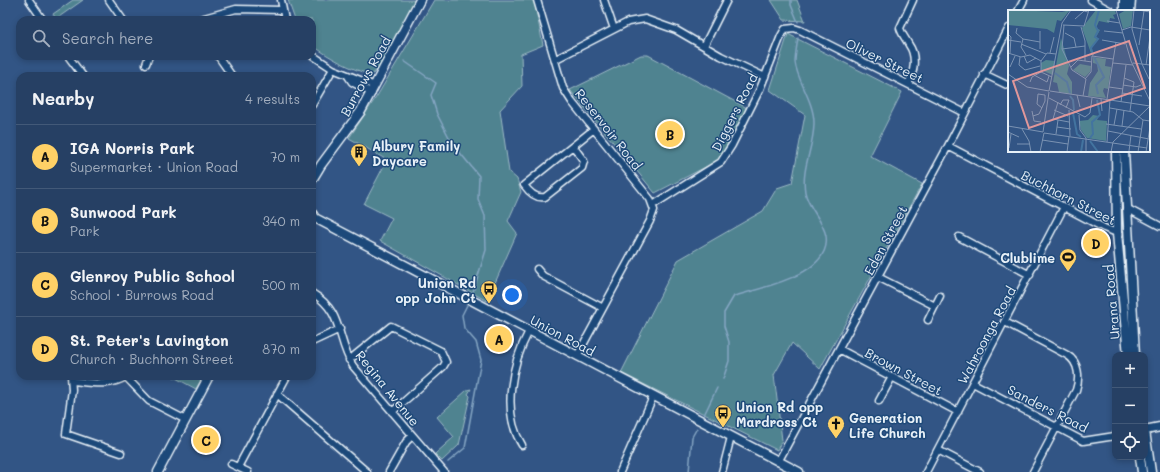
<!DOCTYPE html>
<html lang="en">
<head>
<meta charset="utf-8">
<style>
	body { margin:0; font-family:Mali,sans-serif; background:#2e476a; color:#f1f3f6 }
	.controls { position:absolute; right:12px; bottom:12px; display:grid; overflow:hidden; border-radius:8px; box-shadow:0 2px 6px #0003 }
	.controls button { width:36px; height:36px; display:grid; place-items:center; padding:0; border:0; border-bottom:1px solid #425978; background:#264064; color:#f1f3f6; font:20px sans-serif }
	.you { position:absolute; left:512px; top:295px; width:14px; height:14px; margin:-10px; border:3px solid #fff; border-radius:50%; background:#1a73e8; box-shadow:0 0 0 6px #1a73e833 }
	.badge { display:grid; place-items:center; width:26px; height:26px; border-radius:50%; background:#ffd166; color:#111; font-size:13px; font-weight:700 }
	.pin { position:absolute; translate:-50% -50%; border:2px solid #fff; box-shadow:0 1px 4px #0006 }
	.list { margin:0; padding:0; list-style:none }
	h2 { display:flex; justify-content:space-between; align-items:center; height:52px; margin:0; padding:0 16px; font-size:17px }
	h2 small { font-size:13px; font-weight:400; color:#a4afbf }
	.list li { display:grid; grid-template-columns:26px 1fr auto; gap:12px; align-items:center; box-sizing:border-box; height:64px; padding:0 16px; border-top:1px solid #425978 }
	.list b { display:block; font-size:15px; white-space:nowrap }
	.list p { margin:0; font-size:13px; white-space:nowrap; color:#a4afbf }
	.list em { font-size:13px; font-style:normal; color:#a4afbf }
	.icon { flex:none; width:22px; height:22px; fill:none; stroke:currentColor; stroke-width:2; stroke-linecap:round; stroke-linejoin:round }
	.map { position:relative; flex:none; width:1160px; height:472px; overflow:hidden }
	.search { position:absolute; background:#264064; box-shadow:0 2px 6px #0003; left:16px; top:16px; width:300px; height:44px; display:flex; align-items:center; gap:10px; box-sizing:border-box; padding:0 14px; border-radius:12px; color:#a4afbf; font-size:15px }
	.panel { position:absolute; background:#264064; box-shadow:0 2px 6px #0003; left:16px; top:72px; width:300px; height:308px; border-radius:12px }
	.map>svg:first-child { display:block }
</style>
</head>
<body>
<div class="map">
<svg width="1160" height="472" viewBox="0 0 1160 472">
	<rect width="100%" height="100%" fill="#325585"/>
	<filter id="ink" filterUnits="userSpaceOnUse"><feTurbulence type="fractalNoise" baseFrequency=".025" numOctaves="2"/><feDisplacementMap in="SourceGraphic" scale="8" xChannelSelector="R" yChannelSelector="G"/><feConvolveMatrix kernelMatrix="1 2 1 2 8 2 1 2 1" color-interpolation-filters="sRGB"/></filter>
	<g filter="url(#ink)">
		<path fill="#508390" stroke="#9cbac4" d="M 73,0 L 83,0 L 56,19 L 53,14 Z
			M 288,0 L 415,0 L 380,66 L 372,75 C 350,69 330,58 312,45 L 312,20 L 295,20 Z
			M 434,0 L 534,0 L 543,45 L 521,54 L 522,86 L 500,110 L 509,172 L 517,179 L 521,192 L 508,221 L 517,233 L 487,301 L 380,241 L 392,218 L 364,204 L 387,160 L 349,138 L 377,96 Z
			M 771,0 L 797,0 L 805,21 L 784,20 Z
			M 788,34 L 902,92 L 870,156 L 922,184 L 820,369 L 792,343 L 774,375 L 782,440 L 777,450 L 621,373 L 678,260 L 763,211 L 777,188 L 792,183 L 805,115 L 770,90 Z
			M 641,55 L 648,55 L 747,108 L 719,160 L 655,193 L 570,90 Z
			M 172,376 L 203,376 L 196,389 Z
			M 471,389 L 468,394 L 470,396 L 459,445 L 442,461 L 435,454 L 454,437 L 437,417 L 467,390 Z"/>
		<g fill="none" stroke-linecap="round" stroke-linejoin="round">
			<path stroke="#85a6c3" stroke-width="1.5" d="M 791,0 L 791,5 L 798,22
				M 404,61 L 436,83 L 431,95 L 437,114 L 452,143 L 479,176 L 478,199 L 485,216 L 486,250 L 472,295
				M 723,379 L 729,361 L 729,342 L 724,326 L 724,313 L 734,296 C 760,288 832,275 826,236 C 823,220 808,208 805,192 C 801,168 814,147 814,123 C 814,101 797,81 795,62 C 795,55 797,45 798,38
				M 704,415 L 717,388
				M 448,462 L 465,448 L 481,360 L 476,342 L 464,328 L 462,315 L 467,305
				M 689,472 L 692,437 L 697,428"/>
			<g stroke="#e8f1f8" stroke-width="9">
				<path id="minor" d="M 29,0 L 43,20
					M 109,0 L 123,20
					M 281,0 L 285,20
					M 537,0 L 563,88 L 572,102 L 650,199 L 654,210 L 650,221 L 577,356
					M 604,0 L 614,29
					M 1091,0 L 1111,11
					M 1018,11 L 1024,0
					M 197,20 L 236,9 L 281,10
					M 704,46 L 727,0
					M 312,55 L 333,69 L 375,86
					M 68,56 L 83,76
					M 218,56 L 232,76
					M 556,59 L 628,22 L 645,19 L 676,30 L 721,56 L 765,77
					M 146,64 L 149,56
					M 984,74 L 1009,86
					M 348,76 L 352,82 L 372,93
					M 908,84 C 914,73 917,56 909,45 C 906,39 902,35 900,28 L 913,0
					M 312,105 L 333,69
					M 573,146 L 584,161 L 582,168 L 545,197 C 536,199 529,192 524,185 L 594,129
					M 948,146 L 1104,228 L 1117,233
					M 653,205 L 721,162 L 732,145 L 760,89 L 781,36 L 785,29 L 794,28 L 800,30 L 965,113
					M 1128,209 L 1160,226
					M 959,237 L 1030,275
					M 537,269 L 543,276 L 603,308
					M 878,277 L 935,306
					M 312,293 C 344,312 336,339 353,366 L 444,472
					M 928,320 L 940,296
					M 1005,322 L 1067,355 C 1079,362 1080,378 1076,390 L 1033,472
					M 312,342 L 340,329
					M 839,349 L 958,412
					M 349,360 L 391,326 L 441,351 L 446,362 L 443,367 L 392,412
					M 71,376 L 72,390 L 66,434 L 121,453
					M 126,377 L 149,401 L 186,420
					M 73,381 C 92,383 110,387 127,376
					M 973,383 L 1083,441 L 1115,436
					M 277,394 L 367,472
					M 879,401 L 892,377
					M 522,445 C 501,412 512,363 529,331
					M 938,450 L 980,472
					M 778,462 L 948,146 L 1009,28
					M 231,464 L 248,472
					M 238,467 L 287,376
					M 389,472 L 406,442 L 412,436
					M 620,472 L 653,397
					M 722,472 L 731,437
					M 926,472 L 1064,207"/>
			</g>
			<g stroke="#e8f1f8" stroke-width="11">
				<path id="major" d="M 1124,11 L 1124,0
					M 1130,11 L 1131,0
					M 1116,151 L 1117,233 L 1128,355
					M 1124,151 L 1135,355
					M 312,180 L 321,165 L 361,111 L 420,0
					M 312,213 L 315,218 L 799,472
					M 1145,430 L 1160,427
					M 1145,431 L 1151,472
					M 1140,457 L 1142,472
					M 158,472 L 209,376"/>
			</g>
			<use href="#minor" stroke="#1f4a7a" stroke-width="6"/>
			<use href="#major" stroke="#1f4a7a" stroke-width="8"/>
		</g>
	</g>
	<defs>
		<g id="building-pin" transform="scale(0.9)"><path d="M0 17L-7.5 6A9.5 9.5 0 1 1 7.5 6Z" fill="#ffd166" stroke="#1f4a7a"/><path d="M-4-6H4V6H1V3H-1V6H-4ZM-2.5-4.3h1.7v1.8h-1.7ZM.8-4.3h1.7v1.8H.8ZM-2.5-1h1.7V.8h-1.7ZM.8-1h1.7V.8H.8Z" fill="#111"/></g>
		<g id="stadium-pin" transform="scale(0.9)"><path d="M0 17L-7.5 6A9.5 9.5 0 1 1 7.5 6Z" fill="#ffd166" stroke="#1f4a7a"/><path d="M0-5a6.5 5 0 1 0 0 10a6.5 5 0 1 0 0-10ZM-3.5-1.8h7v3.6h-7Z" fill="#111"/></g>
		<g id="bus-pin" transform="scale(0.9)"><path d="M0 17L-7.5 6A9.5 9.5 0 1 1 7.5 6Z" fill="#ffd166" stroke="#1f4a7a"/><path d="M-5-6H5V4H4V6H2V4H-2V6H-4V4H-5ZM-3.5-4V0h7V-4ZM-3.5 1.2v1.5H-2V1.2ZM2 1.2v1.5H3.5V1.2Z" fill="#111"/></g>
		<g id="church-pin" transform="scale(0.9)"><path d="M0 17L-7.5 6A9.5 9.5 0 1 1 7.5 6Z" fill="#ffd166" stroke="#1f4a7a"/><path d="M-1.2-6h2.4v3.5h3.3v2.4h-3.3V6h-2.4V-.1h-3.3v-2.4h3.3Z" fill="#111"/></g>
	</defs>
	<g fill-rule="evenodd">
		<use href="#building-pin" x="359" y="152"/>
		<use href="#stadium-pin" x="1068" y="257"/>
		<use href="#bus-pin" x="489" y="289"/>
		<use href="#bus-pin" x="723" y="413"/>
		<use href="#church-pin" x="836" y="424"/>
	</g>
	<g text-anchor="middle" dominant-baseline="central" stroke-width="3" stroke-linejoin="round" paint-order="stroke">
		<g font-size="13" fill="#e8f1f8" stroke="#1f4a7a">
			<text transform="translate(885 60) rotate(26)">Oliver Street</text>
			<text transform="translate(365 76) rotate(-61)">Burrows Road</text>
			<text transform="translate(734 112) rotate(-63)">Diggers Road</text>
			<text transform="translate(609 129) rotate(52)">Reservoir Road</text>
			<text transform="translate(1069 197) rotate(27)">Buchhorn Street</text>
			<text transform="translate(885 240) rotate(-62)">Eden Street</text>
			<text transform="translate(1111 302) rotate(-95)">Urana Road</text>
			<text transform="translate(563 335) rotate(28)">Union Road</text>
			<text transform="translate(986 335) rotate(-62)">Wahroonga Road</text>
			<text transform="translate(904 371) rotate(28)">Brown Street</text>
			<text transform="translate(388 388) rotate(51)">Regina Avenue</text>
			<text transform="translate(1048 408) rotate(27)">Sanders Road</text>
		</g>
		<g font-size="13" font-weight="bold" fill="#e8f1f8" stroke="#1f4a7a" text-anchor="start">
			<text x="372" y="145">Albury Family<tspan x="372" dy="15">Daycare</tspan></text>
			<text x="1055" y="257" text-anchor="end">Clublime</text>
			<text x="476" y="282" text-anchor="end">Union Rd<tspan x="476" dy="15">opp John Ct</tspan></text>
			<text x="736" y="406">Union Rd opp<tspan x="736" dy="15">Mardross Ct</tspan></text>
			<text x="849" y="417">Generation<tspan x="849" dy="15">Life Church</tspan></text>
		</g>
	</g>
	<g transform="translate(1008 10)">
		<rect width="142" height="142" fill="#325585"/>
		<path d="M 0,0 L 54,2 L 62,0 L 53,11 L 49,10 L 46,23 L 39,19 L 0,15 ZM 88,0 L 107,0 L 108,4 L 105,5 L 107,9 L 102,8 L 101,13 L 91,11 L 88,18 L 92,20 L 88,27 L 90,29 L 83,38 L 86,45 L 84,46 L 74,18 ZM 118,0 L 125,0 L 123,16 L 115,19 L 111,4 ZM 53,28 L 61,56 L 59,64 L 64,72 L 64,84 L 51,82 L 49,73 L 45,72 ZM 85,47 L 98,49 L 97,56 L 103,57 L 100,79 L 96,78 L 95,81 L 98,88 L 80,86 L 82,73 L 90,61 L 89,54 L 85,53 ZM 38,50 L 47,51 L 45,65 L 33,60 L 33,53 ZM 72,54 L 83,56 L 82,62 L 77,67 L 65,60 ZM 85,105 L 91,106 L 89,110 L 99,111 L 98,131 L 79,128 L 73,120 L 71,111 L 80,110 Z" fill="#508390"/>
		<path fill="none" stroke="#4374a0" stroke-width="2" d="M 85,45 L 83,38 L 90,29 L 87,27 L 90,21 L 87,15 L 91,0M 86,47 L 96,67 L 88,75 L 90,84M 47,63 L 59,72 L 62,83M 62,86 L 65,90 L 66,100M 65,103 L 69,124 L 73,127M 82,128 L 85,124 L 84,112 L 92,105 L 89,90M 82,131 L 90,142M 73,142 L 75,130"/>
		<path fill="none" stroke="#7b93b3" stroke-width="1" d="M 108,0 L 123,51 L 142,91M 126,0 L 124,19 L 134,54 L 141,69M 130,0 L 142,2M 67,9 L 76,1 L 80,2M 99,11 L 112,13M 55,15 L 76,16 L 81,0M 56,15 L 54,39 L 64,60 L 78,69 L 75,86M 73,17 L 77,31 L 77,51M 9,18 L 8,23 L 15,29M 114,20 L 123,17 L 142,20M 96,21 L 115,23M 57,23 L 66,28 L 68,37M 0,24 L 3,27 L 2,43M 0,30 L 13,32M 94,30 L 117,34M 13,34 L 38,44M 131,35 L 136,1M 32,39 L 32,21M 54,39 L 77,36M 0,43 L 13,47 L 22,45 L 33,51M 42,43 L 46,27M 18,45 L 13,37 L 15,29 L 32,32M 16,46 L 19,53 L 28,48M 12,47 L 11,55 L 17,60 L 32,56M 105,53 L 125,55M 125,53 L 142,55M 138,55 L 142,27M 2,57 L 7,46M 63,57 L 70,50 L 84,52M 0,64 L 19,77 L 41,81M 26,65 L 39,72 L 41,66M 44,67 L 33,62 L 33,51 L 39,43 L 48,44M 116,68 L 126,72 L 122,101M 77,69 L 83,62 L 84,46 L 105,49M 22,72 L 24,67 L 33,62M 115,75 L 128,77 L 133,75M 101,77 L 115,79M 41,81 L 54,13 L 63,0M 42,81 L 142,96M 114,83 L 134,86M 30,84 L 29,94 L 34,98M 69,85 L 72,97M 41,88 L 77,107 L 82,103 L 84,88M 93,89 L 94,101M 99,89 L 108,32M 113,92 L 118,55M 52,95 L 55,90 L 61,90 L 58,98M 102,98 L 125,102 L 135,110 L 142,111M 46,100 L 60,106M 61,100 L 62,126M 24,101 L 26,111 L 33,112M 71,105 L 72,120 L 78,128 L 78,142M 25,106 L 31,104 L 37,91 L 37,85 L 30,84M 45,109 L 50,92M 45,109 L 61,112M 98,114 L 133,119M 106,115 L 109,99M 0,116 L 35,122M 114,116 L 116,100M 49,117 L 63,119M 14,119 L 21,131 L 23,142M 100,121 L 141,129M 0,122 L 11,127M 35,122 L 41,82M 36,123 L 139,138M 48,124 L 50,110M 34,130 L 60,134M 99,132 L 102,90M 9,134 L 22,134M 1,138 L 3,124M 121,141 L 123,125M 32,142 L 36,123M 59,142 L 61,127M 103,142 L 105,132 L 142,96M 130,142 L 135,110M 138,142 L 142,117"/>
		<path fill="#e0979a" fill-opacity="0.15" stroke="#e0979a" stroke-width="2" d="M 121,31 L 137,78 L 21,118 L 5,71 Z"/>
		<rect width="142" height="142" fill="none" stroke="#e8f1f8" stroke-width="2"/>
	</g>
</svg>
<div class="controls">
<button>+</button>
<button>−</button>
<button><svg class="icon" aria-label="locate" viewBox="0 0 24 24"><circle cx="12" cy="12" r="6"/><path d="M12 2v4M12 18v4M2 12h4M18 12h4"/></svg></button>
</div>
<div class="you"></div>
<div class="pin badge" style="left:499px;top:339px">A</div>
<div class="pin badge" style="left:670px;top:134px">B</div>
<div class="pin badge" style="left:206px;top:440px">C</div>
<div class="pin badge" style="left:1096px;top:243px">D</div>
<div class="search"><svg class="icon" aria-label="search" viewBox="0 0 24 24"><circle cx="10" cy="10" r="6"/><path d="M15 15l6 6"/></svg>Search here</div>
<section class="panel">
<h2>Nearby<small>4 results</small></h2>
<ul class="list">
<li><span class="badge">A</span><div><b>IGA Norris Park</b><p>Supermarket · Union Road</p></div><em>70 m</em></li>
<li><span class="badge">B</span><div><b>Sunwood Park</b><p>Park</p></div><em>340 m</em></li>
<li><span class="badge">C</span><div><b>Glenroy Public School</b><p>School · Burrows Road</p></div><em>500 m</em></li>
<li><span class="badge">D</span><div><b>St. Peter's Lavington</b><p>Church · Buchhorn Street</p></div><em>870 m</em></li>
</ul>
</section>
</div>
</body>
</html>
